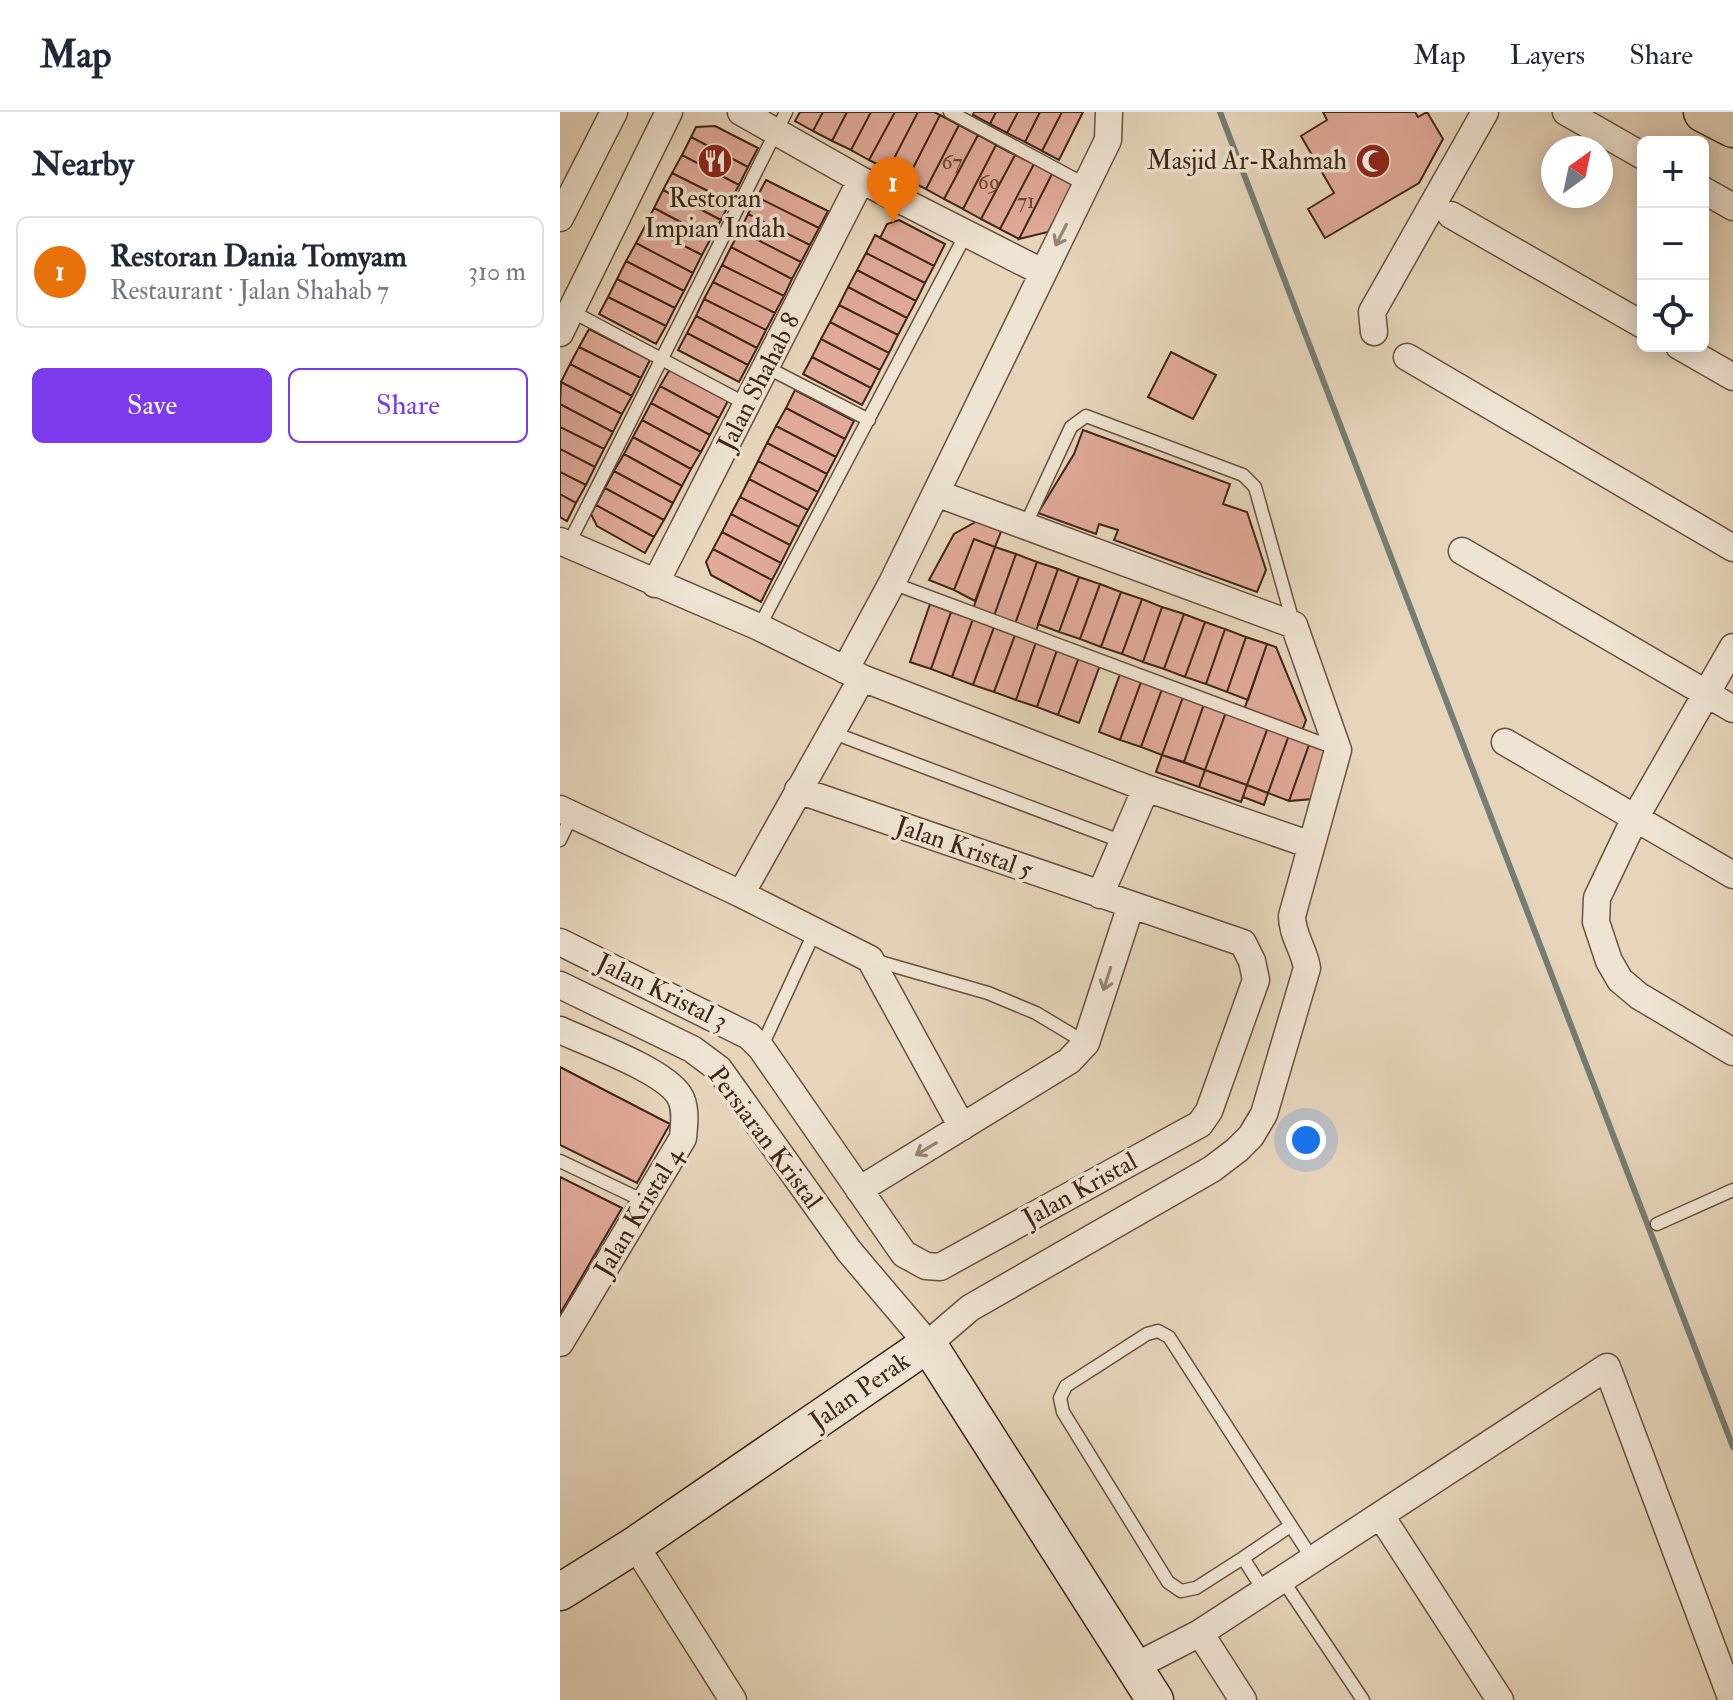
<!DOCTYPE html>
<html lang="en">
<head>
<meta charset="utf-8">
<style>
	body { margin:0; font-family:"IM FELL Double Pica",serif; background:#f2f2f3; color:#1f2937 }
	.controls { position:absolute; right:24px; top:24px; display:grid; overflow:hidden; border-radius:12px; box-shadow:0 4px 20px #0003 }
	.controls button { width:72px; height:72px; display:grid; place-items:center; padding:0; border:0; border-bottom:2px solid #e0e1e3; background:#fff; color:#1f2937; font:40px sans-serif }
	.compass { position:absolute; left:981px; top:24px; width:72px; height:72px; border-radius:50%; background:#fff; box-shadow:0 4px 20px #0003; rotate:33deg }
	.you { position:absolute; left:746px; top:1028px; width:28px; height:28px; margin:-20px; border:6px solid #fff; border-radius:50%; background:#1a73e8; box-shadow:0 0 0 12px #1a73e833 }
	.badge { display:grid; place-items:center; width:52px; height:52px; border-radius:50%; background:#7c3aed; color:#fff; font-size:26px; font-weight:700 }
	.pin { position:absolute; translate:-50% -66px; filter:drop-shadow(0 2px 4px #0008) }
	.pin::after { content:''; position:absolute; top:42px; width:28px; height:24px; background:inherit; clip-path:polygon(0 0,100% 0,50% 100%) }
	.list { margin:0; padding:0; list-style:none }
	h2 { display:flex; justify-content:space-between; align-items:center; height:104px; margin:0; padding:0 32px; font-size:34px }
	h2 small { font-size:26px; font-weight:400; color:#747a83 }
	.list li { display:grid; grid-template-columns:52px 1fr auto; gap:24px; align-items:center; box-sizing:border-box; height:112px; margin:0 16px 16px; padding:0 16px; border:2px solid #e0e1e3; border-radius:12px }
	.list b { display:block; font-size:30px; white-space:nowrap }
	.list p { margin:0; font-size:26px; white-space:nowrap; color:#747a83 }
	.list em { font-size:26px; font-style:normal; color:#747a83 }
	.actions { display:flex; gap:16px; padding:24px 32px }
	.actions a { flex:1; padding:18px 0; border:2px solid #7c3aed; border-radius:12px; text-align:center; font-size:28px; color:#7c3aed }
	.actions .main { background:#7c3aed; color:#fff }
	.icon { flex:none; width:44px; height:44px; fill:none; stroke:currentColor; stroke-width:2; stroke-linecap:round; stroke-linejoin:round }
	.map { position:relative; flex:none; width:1173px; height:1588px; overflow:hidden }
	header { display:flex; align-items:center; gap:48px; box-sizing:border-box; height:112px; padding:0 40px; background:#fff; border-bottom:2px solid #e0e1e3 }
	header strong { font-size:38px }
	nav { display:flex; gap:44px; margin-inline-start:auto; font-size:28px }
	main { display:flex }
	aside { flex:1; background:#fff }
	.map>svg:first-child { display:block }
</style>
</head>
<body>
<header>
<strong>Map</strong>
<nav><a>Map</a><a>Layers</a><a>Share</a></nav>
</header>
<main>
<aside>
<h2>Nearby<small></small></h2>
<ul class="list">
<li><span class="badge" style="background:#e8710a">1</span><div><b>Restoran Dania Tomyam</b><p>Restaurant · Jalan Shahab 7</p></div><em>310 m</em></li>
</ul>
<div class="actions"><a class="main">Save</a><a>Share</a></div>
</aside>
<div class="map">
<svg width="1173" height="1588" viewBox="0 0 1173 1588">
	<rect width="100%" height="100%" fill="#e7d5bb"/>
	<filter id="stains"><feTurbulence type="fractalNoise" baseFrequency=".0025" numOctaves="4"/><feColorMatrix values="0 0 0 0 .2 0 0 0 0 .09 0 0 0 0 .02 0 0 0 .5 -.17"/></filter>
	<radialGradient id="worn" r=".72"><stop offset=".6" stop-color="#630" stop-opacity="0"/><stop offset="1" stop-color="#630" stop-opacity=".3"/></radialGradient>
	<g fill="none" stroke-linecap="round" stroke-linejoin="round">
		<path stroke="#747e74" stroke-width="6" d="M 660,0 L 1173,1335"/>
	</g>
	<path fill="#e1aa9a" stroke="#3f2715" stroke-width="2" d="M 240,0 L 263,0 L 253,19 L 235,9 Z
		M 263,0 L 287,0 L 272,29 L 253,19 Z
		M 287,0 L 311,0 L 291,38 L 272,29 Z
		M 311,0 L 335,0 L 309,48 L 291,38 Z
		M 335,0 L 358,0 L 328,58 L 309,48 Z
		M 358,0 L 374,0 L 380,3 L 347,68 L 328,58 Z
		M 414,0 L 436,0 L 430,12 L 413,3 Z
		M 436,0 L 458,0 L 447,21 L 430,12 Z
		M 458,0 L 480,0 L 465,30 L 447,21 Z
		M 480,0 L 502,0 L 482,39 L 465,30 Z
		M 502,0 L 523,0 L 499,48 L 482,39 Z
		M 763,0 L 855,0 L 858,5 L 867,0 L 883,27 L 859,71 L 765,126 L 748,97 L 774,81 L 741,24 L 767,8 Z
		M 380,3 L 399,13 L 366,77 L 347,68 Z
		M 399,13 L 418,23 L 384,87 L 366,77 Z
		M 155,14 L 198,36 L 188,55 L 131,25 L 136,15 Z
		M 418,23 L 436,33 L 403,97 L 384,87 Z
		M 131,25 L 188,55 L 179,73 L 122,43 Z
		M 436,33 L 455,43 L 421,107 L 403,97 Z
		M 122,43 L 179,73 L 170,90 L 112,61 Z
		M 455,43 L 474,52 L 440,117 L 421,107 Z
		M 474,52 L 492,62 L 459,127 L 440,117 Z
		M 112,61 L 170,90 L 161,108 L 103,78 Z
		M 492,62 L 513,73 L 488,120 L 459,127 Z
		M 206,68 L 268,99 L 259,116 L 197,85 Z
		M 103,78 L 161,108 L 151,126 L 94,96 Z
		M 197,85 L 259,116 L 250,133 L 188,102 Z
		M 94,96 L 151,126 L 142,143 L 85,114 Z
		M 188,102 L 250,133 L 241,150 L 180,119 Z
		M 339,108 L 385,132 L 374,154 L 320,126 L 327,112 Z
		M 85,114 L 142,143 L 133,161 L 76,131 Z
		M 180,119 L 241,150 L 232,167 L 171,135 Z
		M 315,123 L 374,154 L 365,171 L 306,141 Z
		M 76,131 L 133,161 L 124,179 L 66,149 Z
		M 171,135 L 232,167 L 224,184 L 162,153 Z
		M 306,141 L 365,171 L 356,189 L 297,158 Z
		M 66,149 L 124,179 L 115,196 L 57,167 Z
		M 162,153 L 224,184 L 215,201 L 153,170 Z
		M 297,158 L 356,189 L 347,206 L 288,175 Z
		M 57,167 L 115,196 L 106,214 L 48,185 Z
		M 153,170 L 215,201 L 206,218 L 144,187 Z
		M 288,175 L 347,206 L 338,223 L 279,193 Z
		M 48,185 L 106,214 L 96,232 L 39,202 Z
		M 144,187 L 206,218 L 197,236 L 136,204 Z
		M 279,193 L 338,223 L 329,241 L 270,210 Z
		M 136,204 L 197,236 L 188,253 L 127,221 Z
		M 270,210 L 329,241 L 320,258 L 261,227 Z
		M 29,217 L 90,248 L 81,266 L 19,235 Z
		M 127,221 L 188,253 L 179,270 L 118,238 Z
		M 261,227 L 320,258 L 311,276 L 252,245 Z
		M 19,235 L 81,266 L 72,284 L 10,252 Z
		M 611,240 L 656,263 L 633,307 L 588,285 Z
		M 252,245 L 311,276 L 302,293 L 243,262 Z
		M 10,252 L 72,284 L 62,302 L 1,270 Z
		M 110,257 L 168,289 L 159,306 L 100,274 Z
		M 1,270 L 62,302 L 53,320 L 0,292 Z
		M 100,274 L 159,306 L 150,323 L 91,291 Z
		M 235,278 L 294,309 L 285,327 L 226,296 Z
		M 91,291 L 150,323 L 141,340 L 82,308 Z
		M 0,292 L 53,320 L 44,337 L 0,315 Z
		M 226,296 L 285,327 L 276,345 L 216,314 Z
		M 82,308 L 141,340 L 131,357 L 73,325 Z
		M 216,314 L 276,345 L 267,362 L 207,331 Z
		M 0,315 L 44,337 L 35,355 L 0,337 Z
		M 523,318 L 670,372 L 663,392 L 687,400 L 706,458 L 697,480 L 554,428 L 558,418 L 539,412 L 536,422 L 478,401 L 514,342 Z
		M 73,325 L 131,357 L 122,374 L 64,342 Z
		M 207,331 L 267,362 L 258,380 L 198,349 Z
		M 0,337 L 35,355 L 26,373 L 0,360 Z
		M 64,342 L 122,374 L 113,391 L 54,359 Z
		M 198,349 L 258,380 L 248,398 L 189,367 Z
		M 54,359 L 113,391 L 104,408 L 45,376 Z
		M 0,360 L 26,373 L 16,391 L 0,382 Z
		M 189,367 L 248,398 L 239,415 L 180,385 Z
		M 45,376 L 104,408 L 94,425 L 36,393 Z
		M 0,382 L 16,391 L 7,409 L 0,405 Z
		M 180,385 L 239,415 L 230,433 L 171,402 Z
		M 36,393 L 94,425 L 85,441 L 37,414 L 31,402 Z
		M 171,402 L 230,433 L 221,451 L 162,420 Z
		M 419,408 L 442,417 L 435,435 L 414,427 L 394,478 L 369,468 L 394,422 Z
		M 162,420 L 221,451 L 212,468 L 153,437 Z
		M 414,427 L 435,435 L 415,489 L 394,478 Z
		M 435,435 L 456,442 L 434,504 L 413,497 Z
		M 153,437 L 212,468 L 201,490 L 151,463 L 146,450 Z
		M 456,442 L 477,450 L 455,512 L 434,504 Z
		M 477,450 L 498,457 L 476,519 L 455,512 Z
		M 498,457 L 519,465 L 499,520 L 478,512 Z
		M 519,465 L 540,472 L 520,527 L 499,520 Z
		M 540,472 L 561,480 L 541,535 L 520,527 Z
		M 561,480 L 582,487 L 562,542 L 541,535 Z
		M 582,487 L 602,495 L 583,550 L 562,542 Z
		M 370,492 L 391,500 L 371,557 L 350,550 Z
		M 602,495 L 624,502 L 604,557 L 583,550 Z
		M 391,500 L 413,507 L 392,565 L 371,557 Z
		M 624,502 L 645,510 L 625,565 L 604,557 Z
		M 413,507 L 434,515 L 413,573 L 392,565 Z
		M 645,510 L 665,517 L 646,572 L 625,565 Z
		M 434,515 L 455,523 L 434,580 L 413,573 Z
		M 665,517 L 686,525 L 667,580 L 646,572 Z
		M 455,523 L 476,530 L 456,588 L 434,580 Z
		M 686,525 L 707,532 L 688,588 L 667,580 Z
		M 476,530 L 497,538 L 477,595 L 456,588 Z
		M 707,532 L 716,535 L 746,608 L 742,619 L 684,598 Z
		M 497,538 L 519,545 L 498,603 L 477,595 Z
		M 519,545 L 540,553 L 519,611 L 498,603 Z
		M 560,562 L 581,570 L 560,628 L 539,620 Z
		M 581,570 L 602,577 L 581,635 L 560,628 Z
		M 602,577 L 623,585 L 602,643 L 581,635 Z
		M 623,585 L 644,592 L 624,650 L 602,643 Z
		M 644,592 L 666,600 L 645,658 L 624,650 Z
		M 666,600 L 708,615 L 687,673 L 645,658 Z
		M 708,615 L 729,623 L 708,681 L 687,673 Z
		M 729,623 L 750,630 L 729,689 L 708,681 Z
		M 750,630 L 771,638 L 753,687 L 729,689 Z
		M 602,643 L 645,658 L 639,675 L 596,660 Z
		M 645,658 L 687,673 L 681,690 L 639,675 Z
		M 687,673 L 708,681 L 704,693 L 683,685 Z
		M 0,955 L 110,1012 L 77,1071 L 0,1033 Z
		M 0,1065 L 62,1096 L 0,1202 Z"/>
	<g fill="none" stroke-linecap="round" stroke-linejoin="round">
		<g stroke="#69523e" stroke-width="15">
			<path id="lane" d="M 390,0 L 526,73
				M 11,199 L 188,293
				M 206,255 L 309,308
				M 465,414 L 511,315 L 526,304 L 683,363 L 695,375 L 733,510
				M 8,433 L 226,0
				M 332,471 L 775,636
				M 199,515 L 406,122
				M 271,620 L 563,730
				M 0,728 L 12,703
				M 313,848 L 428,881 L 476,901 L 526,931
				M 201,936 L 255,819
				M 0,1049 L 84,1089
				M 1097,1112 L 1173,1078
				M 683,1446 L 730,1414
				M 722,1467 L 803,1588
				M 704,1479 L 683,1446 L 636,1476 L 621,1479 L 608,1470 L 503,1300 L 500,1286 L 506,1274 L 587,1222 L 598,1219 L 609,1225 L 753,1448"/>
		</g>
		<g stroke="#69523e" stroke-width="29">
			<path id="street" d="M 181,0 L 301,68 L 482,160
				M 1006,0 L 1083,44
				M 1143,78 L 1173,95
				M 891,103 L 1083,213
				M 0,106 L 54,0
				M 814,220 L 812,200 L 925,0
				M 0,221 L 109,0
				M 1119,234 L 1173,265
				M 847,245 L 1173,436
				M 0,429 L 199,515 L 302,566 L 586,676 L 751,733
				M 902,439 L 1173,597
				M 95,472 L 301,68
				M 1173,535 L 1075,706 L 1037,786 L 1036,810 L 1049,849 L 1060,868 L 1079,884 L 1173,940
				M 285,558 L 332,471 L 548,28 L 549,0
				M 945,630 L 1173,763
				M 0,697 L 181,782 L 310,847 L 402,1015
				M 181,782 L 302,566
				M 540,783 L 586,676
				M 0,830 L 189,924 L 201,936 L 344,1142 L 366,1154 L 380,1155 L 640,1012 L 649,999 L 696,868 L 692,849 L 683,831 L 238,678
				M 0,873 L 132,937 L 159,957 L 289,1139 L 368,1232 L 410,1196 L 652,1057 L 677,1038 L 691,1024 L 704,1002 L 747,856 C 744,837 732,823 732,804 L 778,638 L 734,513 L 376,381
				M 0,918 C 30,932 103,958 119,983 C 127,995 124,1013 123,1026 L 0,1231
				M 299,1078 L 509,949 L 526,931 L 571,793
				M 821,1404 L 940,1588
				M 75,1433 L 173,1588
				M 640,1521 L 683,1588
				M 574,1555 L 640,1521 L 1047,1255 L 1172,1588"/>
		</g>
		<g stroke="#3f2715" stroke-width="39">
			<path id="secondary" d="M 0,1480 L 75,1433 L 368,1232 L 595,1588"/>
		</g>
		<g stroke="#3f2715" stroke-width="43">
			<path id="primary" d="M 1144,0 L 1173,15"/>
		</g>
		<use href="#lane" stroke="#efe4d3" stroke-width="12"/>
		<use href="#street" stroke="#efe4d3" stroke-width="26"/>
		<use href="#secondary" stroke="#efe4d3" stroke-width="36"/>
		<use href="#primary" stroke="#e7d5bb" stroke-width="40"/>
	</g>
	<defs><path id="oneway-shaft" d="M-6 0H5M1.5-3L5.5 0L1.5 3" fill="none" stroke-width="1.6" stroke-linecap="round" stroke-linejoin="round" transform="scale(2)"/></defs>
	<g stroke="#978674">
		<use href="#oneway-shaft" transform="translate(501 123) rotate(117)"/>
		<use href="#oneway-shaft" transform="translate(547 867) rotate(108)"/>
		<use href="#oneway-shaft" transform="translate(366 1037) rotate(149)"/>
	</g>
	<defs>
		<g id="restaurant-disc" transform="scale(1.8)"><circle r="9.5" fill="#8f2418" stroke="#efe4d3"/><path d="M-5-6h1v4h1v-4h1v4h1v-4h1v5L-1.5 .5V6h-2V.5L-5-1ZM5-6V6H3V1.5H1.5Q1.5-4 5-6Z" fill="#fff"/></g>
		<g id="mosque-disc" transform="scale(1.8)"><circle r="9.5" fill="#8f2418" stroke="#efe4d3"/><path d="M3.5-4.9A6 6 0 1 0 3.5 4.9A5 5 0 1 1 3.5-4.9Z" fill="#fff"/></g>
	</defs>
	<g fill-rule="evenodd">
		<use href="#restaurant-disc" x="155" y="49"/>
		<use href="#mosque-disc" x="813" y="49"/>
	</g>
	<g text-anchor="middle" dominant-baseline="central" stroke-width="7" stroke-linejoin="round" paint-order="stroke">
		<g font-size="22" fill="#684836">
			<text x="392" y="50">67</text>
			<text x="429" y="70">69</text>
			<text x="466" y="89">71</text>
		</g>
		<g font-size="26" fill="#3f2715" stroke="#efe4d3" text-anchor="end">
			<text x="787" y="49">Masjid Ar-Rahmah</text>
			<text x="155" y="87" text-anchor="middle">Restoran<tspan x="155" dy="30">Impian Indah</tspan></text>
		</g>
		<g font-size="26" fill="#3f2715" stroke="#efe4d3">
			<text transform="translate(199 270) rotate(-63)">Jalan Shahab 8</text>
			<text transform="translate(404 736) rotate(19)">Jalan Kristal 5</text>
			<text transform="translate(102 880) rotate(26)">Jalan Kristal 3</text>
			<text transform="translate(205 1026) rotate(53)">Persiaran Kristal</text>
			<text transform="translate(520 1078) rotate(-29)">Jalan Kristal</text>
			<text transform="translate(79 1100) rotate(-59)">Jalan Kristal 4</text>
			<text transform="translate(300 1279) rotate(-35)">Jalan Perak</text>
		</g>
	</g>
	<rect width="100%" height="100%" filter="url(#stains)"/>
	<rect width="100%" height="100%" fill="url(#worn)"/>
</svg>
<div class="controls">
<button>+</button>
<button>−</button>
<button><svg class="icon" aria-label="locate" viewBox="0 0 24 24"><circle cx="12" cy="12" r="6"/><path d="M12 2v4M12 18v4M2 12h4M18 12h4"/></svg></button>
</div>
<svg class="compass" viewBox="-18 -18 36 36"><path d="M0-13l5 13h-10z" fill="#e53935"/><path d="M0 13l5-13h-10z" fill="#747a83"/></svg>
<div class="you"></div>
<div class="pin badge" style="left:333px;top:111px;background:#e8710a">1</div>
</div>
</main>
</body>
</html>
